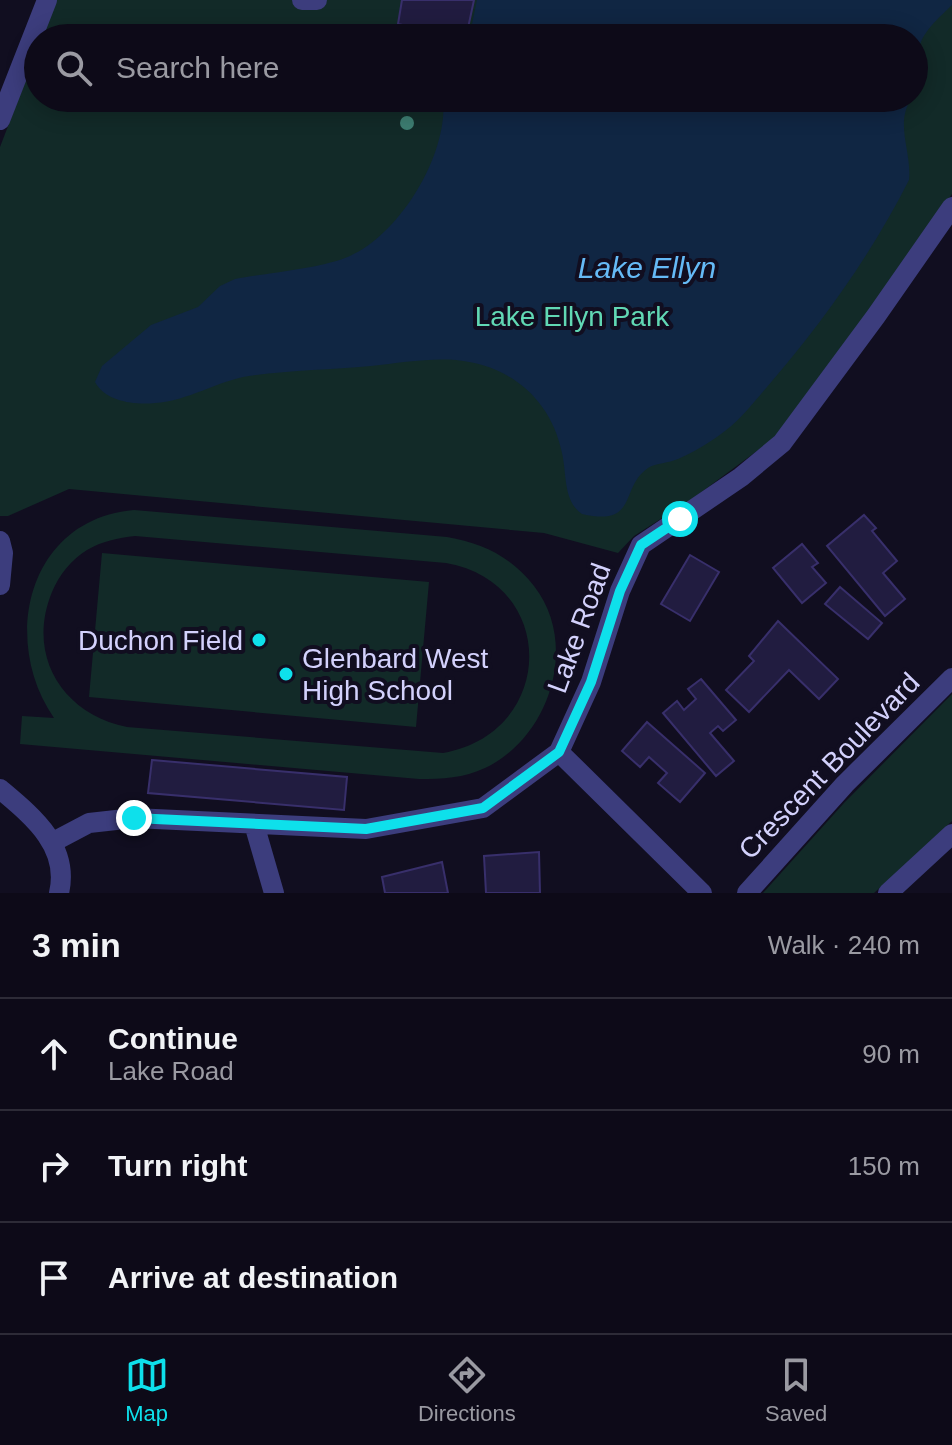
<!DOCTYPE html>
<html lang="en">
<head>
<meta charset="utf-8">
<style>
	body { margin:0; font-family:Arial,sans-serif; background:#1b1825; color:#f1f3f6 }
	.stop { position:absolute; width:24px; height:24px; margin:-18px; border:6px solid #0ee0eb; border-radius:50%; background:#fff }
	.stop.end { background:#0ee0eb; border-color:#fff; box-shadow:0 2px 8px #0008 }
	.list { margin:0; padding:0; list-style:none }
	h2 { display:flex; justify-content:space-between; align-items:center; height:104px; margin:0; padding:0 32px; font-size:34px }
	h2 small { font-size:26px; font-weight:400; color:#9a9aa2 }
	.list li { display:grid; grid-template-columns:52px 1fr auto; gap:24px; align-items:center; box-sizing:border-box; height:112px; padding:0 32px; border-top:2px solid #2d2b37 }
	.list b { display:block; font-size:30px; white-space:nowrap }
	.list p { margin:0; font-size:26px; white-space:nowrap; color:#9a9aa2 }
	.list em { font-size:26px; font-style:normal; color:#9a9aa2 }
	.icon { flex:none; width:44px; height:44px; fill:none; stroke:currentColor; stroke-width:2; stroke-linecap:round; stroke-linejoin:round }
	.map { position:relative; flex:none; width:952px; height:893px; overflow:hidden }
	.search { position:absolute; background:#0d0a18; box-shadow:0 4px 20px #0003; left:24px; right:24px; top:24px; height:88px; display:flex; align-items:center; gap:20px; box-sizing:border-box; padding:0 28px; border-radius:44px; color:#9a9aa2; font-size:30px }
	.sheet { height:440px; background:#0d0a18 }
	nav { display:flex; justify-content:space-around; align-items:center; box-sizing:border-box; height:112px; border-top:2px solid #2d2b37; background:#0d0a18; font-size:22px; color:#9a9aa2 }
	nav a { display:grid; justify-items:center; gap:4px }
	nav .on { color:#0ee0eb }
	.map>svg:first-child { display:block }
</style>
</head>
<body>
<div class="map">
<svg width="952" height="893" viewBox="0 0 952 893">
	<rect width="100%" height="100%" fill="#110e20"/>
	<path fill="#122a28" fill-rule="evenodd" d="M 56,0 L 952,0 L 952,194 L 822,378 L 773,439 L 692,499 L 634,536 L 618,553 L 544,533 L 69,489 L 8,516 L 0,516 L 0,147 L 38,48 L 38,98 L 914,98 L 914,38 L 42,38 Z
		M 134,510 L 447,537 C 482,543 512,557 534,586 C 580,645 549,738 485,768 C 464,778 442,779 419,779 L 20,744 L 22,716 L 54,718 C 0,640 28,519 134,510 ZM 135,536 L 446,563 C 559,583 556,733 443,753 L 127,727 C 62,714 26,655 52,592 C 59,575 72,559 87,550 C 102,541 118,538 135,536 Z
		M 102,553 L 429,582 L 416,727 L 89,697 Z
		M 952,694 L 952,821 L 874,893 L 763,893 L 844,803 Z"/>
	<path fill="#102643" d="M 477,0 L 952,0 L 952,5 C 940,17 919,34 919,52 C 918,69 923,79 914,96 L 914,38 L 464,38 L 471,29 Z
		M 443,98 L 912,98 C 894,123 912,151 909,180 C 871,255 822,323 767,387 C 753,403 742,418 725,431 C 711,442 694,452 678,459 C 669,463 656,463 648,468 C 619,488 639,527 582,514 C 563,501 567,475 562,453 C 551,399 510,365 456,360 C 427,358 399,363 371,366 C 330,370 289,370 249,376 C 217,381 188,401 155,403 C 135,405 106,402 95,382 L 102,366 L 151,325 L 198,307 L 220,286 L 235,279 C 267,273 316,269 345,258 C 398,238 449,155 443,98 Z"/>
	<path fill="#211c40" stroke="#382f6b" stroke-width="2" d="M 402,0 L 474,0 L 468,28 L 460,37 L 438,32 L 437,36 L 417,32 L 417,28 L 398,24 Z
		M 864,515 L 876,528 L 872,531 L 897,561 L 883,573 L 905,599 L 885,616 L 827,546 Z
		M 802,544 L 818,563 L 812,567 L 826,583 L 802,603 L 773,568 Z
		M 690,555 L 719,572 L 690,621 L 661,604 Z
		M 840,587 L 882,623 L 868,639 L 825,604 Z
		M 778,621 L 838,679 L 819,699 L 789,670 L 749,712 L 726,690 L 754,661 L 749,656 Z
		M 701,679 L 736,720 L 723,731 L 718,726 L 710,733 L 734,761 L 716,776 L 663,713 L 677,701 L 684,710 L 696,699 L 688,689 Z
		M 647,722 L 705,773 L 680,802 L 658,783 L 667,773 L 649,757 L 640,767 L 622,751 Z
		M 152,760 L 347,777 L 344,810 L 148,793 Z
		M 539,852 L 540,893 L 486,893 L 484,856 Z
		M 442,862 L 448,893 L 385,893 L 382,877 Z"/>
	<g fill="none" stroke-linecap="round" stroke-linejoin="round">
		<path stroke="#3c3d7d" stroke-width="20" d="M 302,0 L 317,0
			M 0,120 L 47,0
			M 0,541 L 3,553 L 0,585
			M 559,752 L 702,893
			M 0,789 C 32,816 70,846 59,893
			M 254,824 L 274,893
			M 53,842 L 89,823 L 134,818 L 366,829 L 483,808 L 559,752 L 591,682 L 620,591 L 641,545 L 741,477 L 782,443 L 876,316 L 952,207
			M 747,893 L 845,784 L 952,678
			M 888,893 L 952,834"/>
	</g>
	<circle fill="#3d7d71" cx="407" cy="123" r="7"/>
	<g fill="none" stroke-linecap="round" stroke-linejoin="round">
		<path stroke="#0ee0eb" stroke-width="10" d="M 134,818 L 366,829 L 483,808 L 559,752 L 591,682 L 620,591 L 641,545 L 680,519"/>
	</g>
	<g fill="#0ee0eb" stroke="#110e20" stroke-width="3">
		<circle cx="259" cy="640" r="8"/>
		<circle cx="286" cy="674" r="8"/>
	</g>
	<g text-anchor="middle" dominant-baseline="central" stroke-width="8" stroke-linejoin="round" paint-order="stroke">
		<g font-size="28" fill="#61d8b4" stroke="#110e20">
			<text x="572" y="316">Lake Ellyn Park</text>
		</g>
		<g font-size="28" fill="#d3d1fc" stroke="#110e20">
			<text transform="translate(579 628) rotate(-70)">Lake Road</text>
			<text transform="translate(829 766) rotate(-46)">Crescent Boulevard</text>
		</g>
		<g font-size="28" fill="#d3d1fc" stroke="#110e20" text-anchor="end">
			<text x="243" y="640">Duchon Field</text>
			<text x="302" y="658" text-anchor="start">Glenbard West<tspan x="302" dy="32">High School</tspan></text>
		</g>
		<g font-size="30" font-style="italic" fill="#65baf6" stroke="#110e20">
			<text x="647" y="267">Lake Ellyn</text>
		</g>
	</g>
</svg>
<div class="stop" style="left:680px;top:519px"></div>
<div class="stop end" style="left:134px;top:818px"></div>
<div class="search"><svg class="icon" aria-label="search" viewBox="0 0 24 24"><circle cx="10" cy="10" r="6"/><path d="M15 15l6 6"/></svg>Search here</div>
</div>
<section class="sheet">
<h2>3 min<small>Walk · 240 m</small></h2>
<ul class="list">
<li><svg class="icon" aria-label="ahead" viewBox="0 0 24 24"><path d="M12 20V5M6 11l6-6 6 6"/></svg><div><b>Continue</b><p>Lake Road</p></div><em>90 m</em></li>
<li><svg class="icon" aria-label="right" viewBox="0 0 24 24"><path d="M7 20v-9h11M14 6l5 5-5 5"/></svg><div><b>Turn right</b></div><em>150 m</em></li>
<li><svg class="icon" aria-label="arrive" viewBox="0 0 24 24"><path d="M6 21V4h12l-3 4 3 4H6"/></svg><div><b>Arrive at destination</b></div></li>
</ul>
</section>
<nav>
<a class="on"><svg class="icon" aria-label="map" viewBox="0 0 24 24"><path d="M3 6l6-2 6 2 6-2v14l-6 2-6-2-6 2zM9 4v14M15 6v14"/></svg>Map</a>
<a><svg class="icon" aria-label="directions" viewBox="0 0 24 24"><path d="M12 3l9 9-9 9-9-9zM9 14v-3h6M13 9l2 2-2 2"/></svg>Directions</a>
<a><svg class="icon" aria-label="saved" viewBox="0 0 24 24"><path d="M7 4h10v16l-5-4-5 4z"/></svg>Saved</a>
</nav>
</body>
</html>
